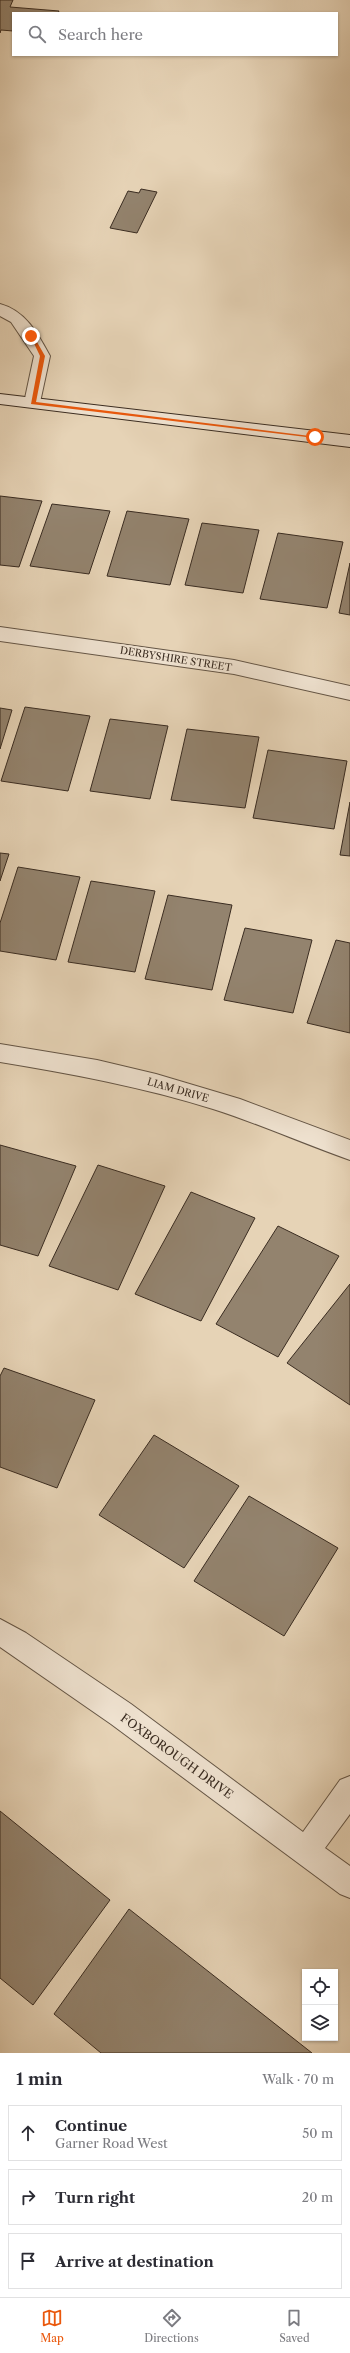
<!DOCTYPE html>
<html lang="en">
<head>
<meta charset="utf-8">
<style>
	body { margin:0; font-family:"Libre Caslon Text",serif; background:#f7f7f7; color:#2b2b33 }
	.controls { position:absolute; right:12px; bottom:12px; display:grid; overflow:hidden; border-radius:0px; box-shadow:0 1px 3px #0004 }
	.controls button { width:36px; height:36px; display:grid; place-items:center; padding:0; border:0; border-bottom:1px solid #e1e1e2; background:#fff; color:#2b2b33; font:20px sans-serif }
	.stop { position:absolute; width:12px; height:12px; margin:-9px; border:3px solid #ea580c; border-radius:50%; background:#fff }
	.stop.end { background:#ea580c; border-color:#fff; box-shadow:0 1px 4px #0008 }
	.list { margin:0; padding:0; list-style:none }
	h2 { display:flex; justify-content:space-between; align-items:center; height:52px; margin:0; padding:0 16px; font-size:17px }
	h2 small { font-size:13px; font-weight:400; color:#7c7c81 }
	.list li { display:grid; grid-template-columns:26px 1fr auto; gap:12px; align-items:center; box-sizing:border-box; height:56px; margin:0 8px 8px; padding:0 8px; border:1px solid #e1e1e2; border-radius:0px }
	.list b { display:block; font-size:15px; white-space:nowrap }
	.list p { margin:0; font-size:13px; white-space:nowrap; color:#7c7c81 }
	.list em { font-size:13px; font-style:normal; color:#7c7c81 }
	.icon { flex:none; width:22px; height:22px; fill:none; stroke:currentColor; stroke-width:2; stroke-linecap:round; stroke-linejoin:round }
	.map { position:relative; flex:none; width:350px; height:2053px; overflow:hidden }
	.search { position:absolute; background:#fff; box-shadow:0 1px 3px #0004; left:12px; right:12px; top:12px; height:44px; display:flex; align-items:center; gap:10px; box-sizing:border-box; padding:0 14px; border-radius:0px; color:#7c7c81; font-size:15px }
	.sheet { height:244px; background:#fff }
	nav { display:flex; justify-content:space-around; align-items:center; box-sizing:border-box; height:56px; border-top:1px solid #e1e1e2; background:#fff; font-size:11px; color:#7c7c81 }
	nav a { display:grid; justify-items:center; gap:2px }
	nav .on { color:#ea580c }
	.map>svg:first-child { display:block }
</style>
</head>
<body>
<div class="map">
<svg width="350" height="2053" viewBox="0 0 350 2053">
	<rect width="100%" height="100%" fill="#e6d3b6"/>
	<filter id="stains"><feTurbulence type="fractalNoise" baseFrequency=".005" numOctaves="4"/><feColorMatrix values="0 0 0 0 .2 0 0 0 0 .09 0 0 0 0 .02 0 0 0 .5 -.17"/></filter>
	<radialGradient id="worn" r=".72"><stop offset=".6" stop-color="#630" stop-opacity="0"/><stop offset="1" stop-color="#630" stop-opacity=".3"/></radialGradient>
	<path fill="#93836e" stroke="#3a2c21" d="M 0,0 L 13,0 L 10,7 L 59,11 L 58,13 L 13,13 L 13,31 L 1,30 L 0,33 Z
		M 141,189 L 157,192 L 137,233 L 110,228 L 128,191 L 139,193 Z
		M 0,496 L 42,501 L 19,567 L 0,565 Z
		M 52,504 L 110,511 L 89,574 L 30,566 Z
		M 127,511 L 189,519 L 170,585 L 107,576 Z
		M 202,523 L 259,530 L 243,593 L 185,585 Z
		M 278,533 L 343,542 L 327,608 L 260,599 Z
		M 350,563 L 350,615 L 339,613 Z
		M 25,707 L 90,716 L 68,791 L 1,781 Z
		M 0,708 L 12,710 L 0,749 Z
		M 110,719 L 168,726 L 150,799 L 90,791 Z
		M 187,729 L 259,737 L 245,808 L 171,800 Z
		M 268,750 L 347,761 L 334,829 L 253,818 Z
		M 350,802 L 350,856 L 340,855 Z
		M 0,853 L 9,854 L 0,881 Z
		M 18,867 L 80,877 L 56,960 L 0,951 L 0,923 Z
		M 91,881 L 155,891 L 135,972 L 68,962 Z
		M 168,895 L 232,905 L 212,990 L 145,979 Z
		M 245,928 L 312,940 L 293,1013 L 224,1000 Z
		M 336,940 L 350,943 L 350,1033 L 307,1023 Z
		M 0,1145 L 76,1166 L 38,1256 L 0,1245 Z
		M 98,1165 L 165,1186 L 118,1290 L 49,1266 Z
		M 191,1192 L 255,1218 L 201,1321 L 135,1294 Z
		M 278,1226 L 339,1256 L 278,1357 L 216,1324 Z
		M 350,1284 L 350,1405 L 287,1363 Z
		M 4,1368 L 95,1400 L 57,1488 L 0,1467 L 0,1376 Z
		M 154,1435 L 239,1486 L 184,1568 L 99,1515 Z
		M 249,1496 L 338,1548 L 284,1636 L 194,1581 Z
		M 0,1811 L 110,1900 L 33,2005 L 0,1978 Z
		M 129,1909 L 312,2053 L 101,2053 L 54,2014 Z"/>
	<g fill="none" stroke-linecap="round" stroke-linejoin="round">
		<g stroke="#655646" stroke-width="2">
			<path id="lane" d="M 0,304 C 26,311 38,334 50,356 L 39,407 L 27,407 L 24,403 L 34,356 L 11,322 L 0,316 Z"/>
		</g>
		<g stroke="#655646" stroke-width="2">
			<path id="street" d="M 0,627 L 234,660 L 350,686 L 350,700 L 234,674 L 0,641 Z
				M 0,1044 L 97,1060 L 156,1074 L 240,1099 L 350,1140 L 350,1160 C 304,1144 260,1124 213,1109 C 143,1087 72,1074 0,1062 Z
				M 0,1619 L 26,1633 L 131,1704 L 303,1832 L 340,1780 L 350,1776 L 350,1814 L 325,1848 L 350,1866 L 350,1898 L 340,1894 L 111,1724 L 0,1647 Z"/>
		</g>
		<g stroke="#3a2c21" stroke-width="2">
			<path id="secondary" d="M 0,394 L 350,435 L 350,447 L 0,404 Z"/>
		</g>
		<use href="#lane" fill="#efe2d0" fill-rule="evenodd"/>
		<use href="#street" fill="#efe2d0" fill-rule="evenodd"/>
		<use href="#secondary" fill="#efe2d0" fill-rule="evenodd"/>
	</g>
	<path fill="#ea580c" d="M 30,335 L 33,335 L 45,356 L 36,402 L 318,437 L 315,438 L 31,404 L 40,356 Z"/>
	<g text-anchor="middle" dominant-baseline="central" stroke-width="4" stroke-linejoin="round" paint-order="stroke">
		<g font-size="10" fill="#3a2c21" stroke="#efe2d0">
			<text transform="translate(176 659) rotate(9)">DERBYSHIRE STREET</text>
			<text transform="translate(178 1090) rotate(16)">LIAM DRIVE</text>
		</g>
		<g font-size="12" fill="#3a2c21" stroke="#efe2d0">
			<text transform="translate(177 1756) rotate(36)">FOXBOROUGH DRIVE</text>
		</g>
	</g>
	<rect width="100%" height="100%" filter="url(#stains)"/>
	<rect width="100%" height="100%" fill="url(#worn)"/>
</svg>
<div class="controls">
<button><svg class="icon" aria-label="locate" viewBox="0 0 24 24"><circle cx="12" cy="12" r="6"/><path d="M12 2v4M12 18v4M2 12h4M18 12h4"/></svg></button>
<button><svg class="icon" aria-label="layers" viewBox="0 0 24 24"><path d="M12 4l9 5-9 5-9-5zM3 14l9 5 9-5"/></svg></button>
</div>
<div class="stop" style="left:315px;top:437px"></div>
<div class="stop end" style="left:31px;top:336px"></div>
<div class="search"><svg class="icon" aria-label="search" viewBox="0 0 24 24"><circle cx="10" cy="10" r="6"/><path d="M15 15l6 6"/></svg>Search here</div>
</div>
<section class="sheet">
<h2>1 min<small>Walk · 70 m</small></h2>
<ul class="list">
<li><svg class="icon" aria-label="ahead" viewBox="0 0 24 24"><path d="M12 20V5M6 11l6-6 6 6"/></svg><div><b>Continue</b><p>Garner Road West</p></div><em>50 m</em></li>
<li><svg class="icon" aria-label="right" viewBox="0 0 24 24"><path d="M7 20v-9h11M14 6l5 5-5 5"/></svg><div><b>Turn right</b></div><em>20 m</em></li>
<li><svg class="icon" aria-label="arrive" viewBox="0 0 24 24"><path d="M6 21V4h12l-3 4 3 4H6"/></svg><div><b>Arrive at destination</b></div></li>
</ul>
</section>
<nav>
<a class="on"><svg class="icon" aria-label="map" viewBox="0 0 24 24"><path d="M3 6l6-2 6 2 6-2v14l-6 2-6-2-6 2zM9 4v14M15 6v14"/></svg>Map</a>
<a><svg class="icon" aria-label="directions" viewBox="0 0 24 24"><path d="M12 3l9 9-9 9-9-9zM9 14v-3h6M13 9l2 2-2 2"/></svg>Directions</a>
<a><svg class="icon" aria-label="saved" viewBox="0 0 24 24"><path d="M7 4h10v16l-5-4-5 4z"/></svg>Saved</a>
</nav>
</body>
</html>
